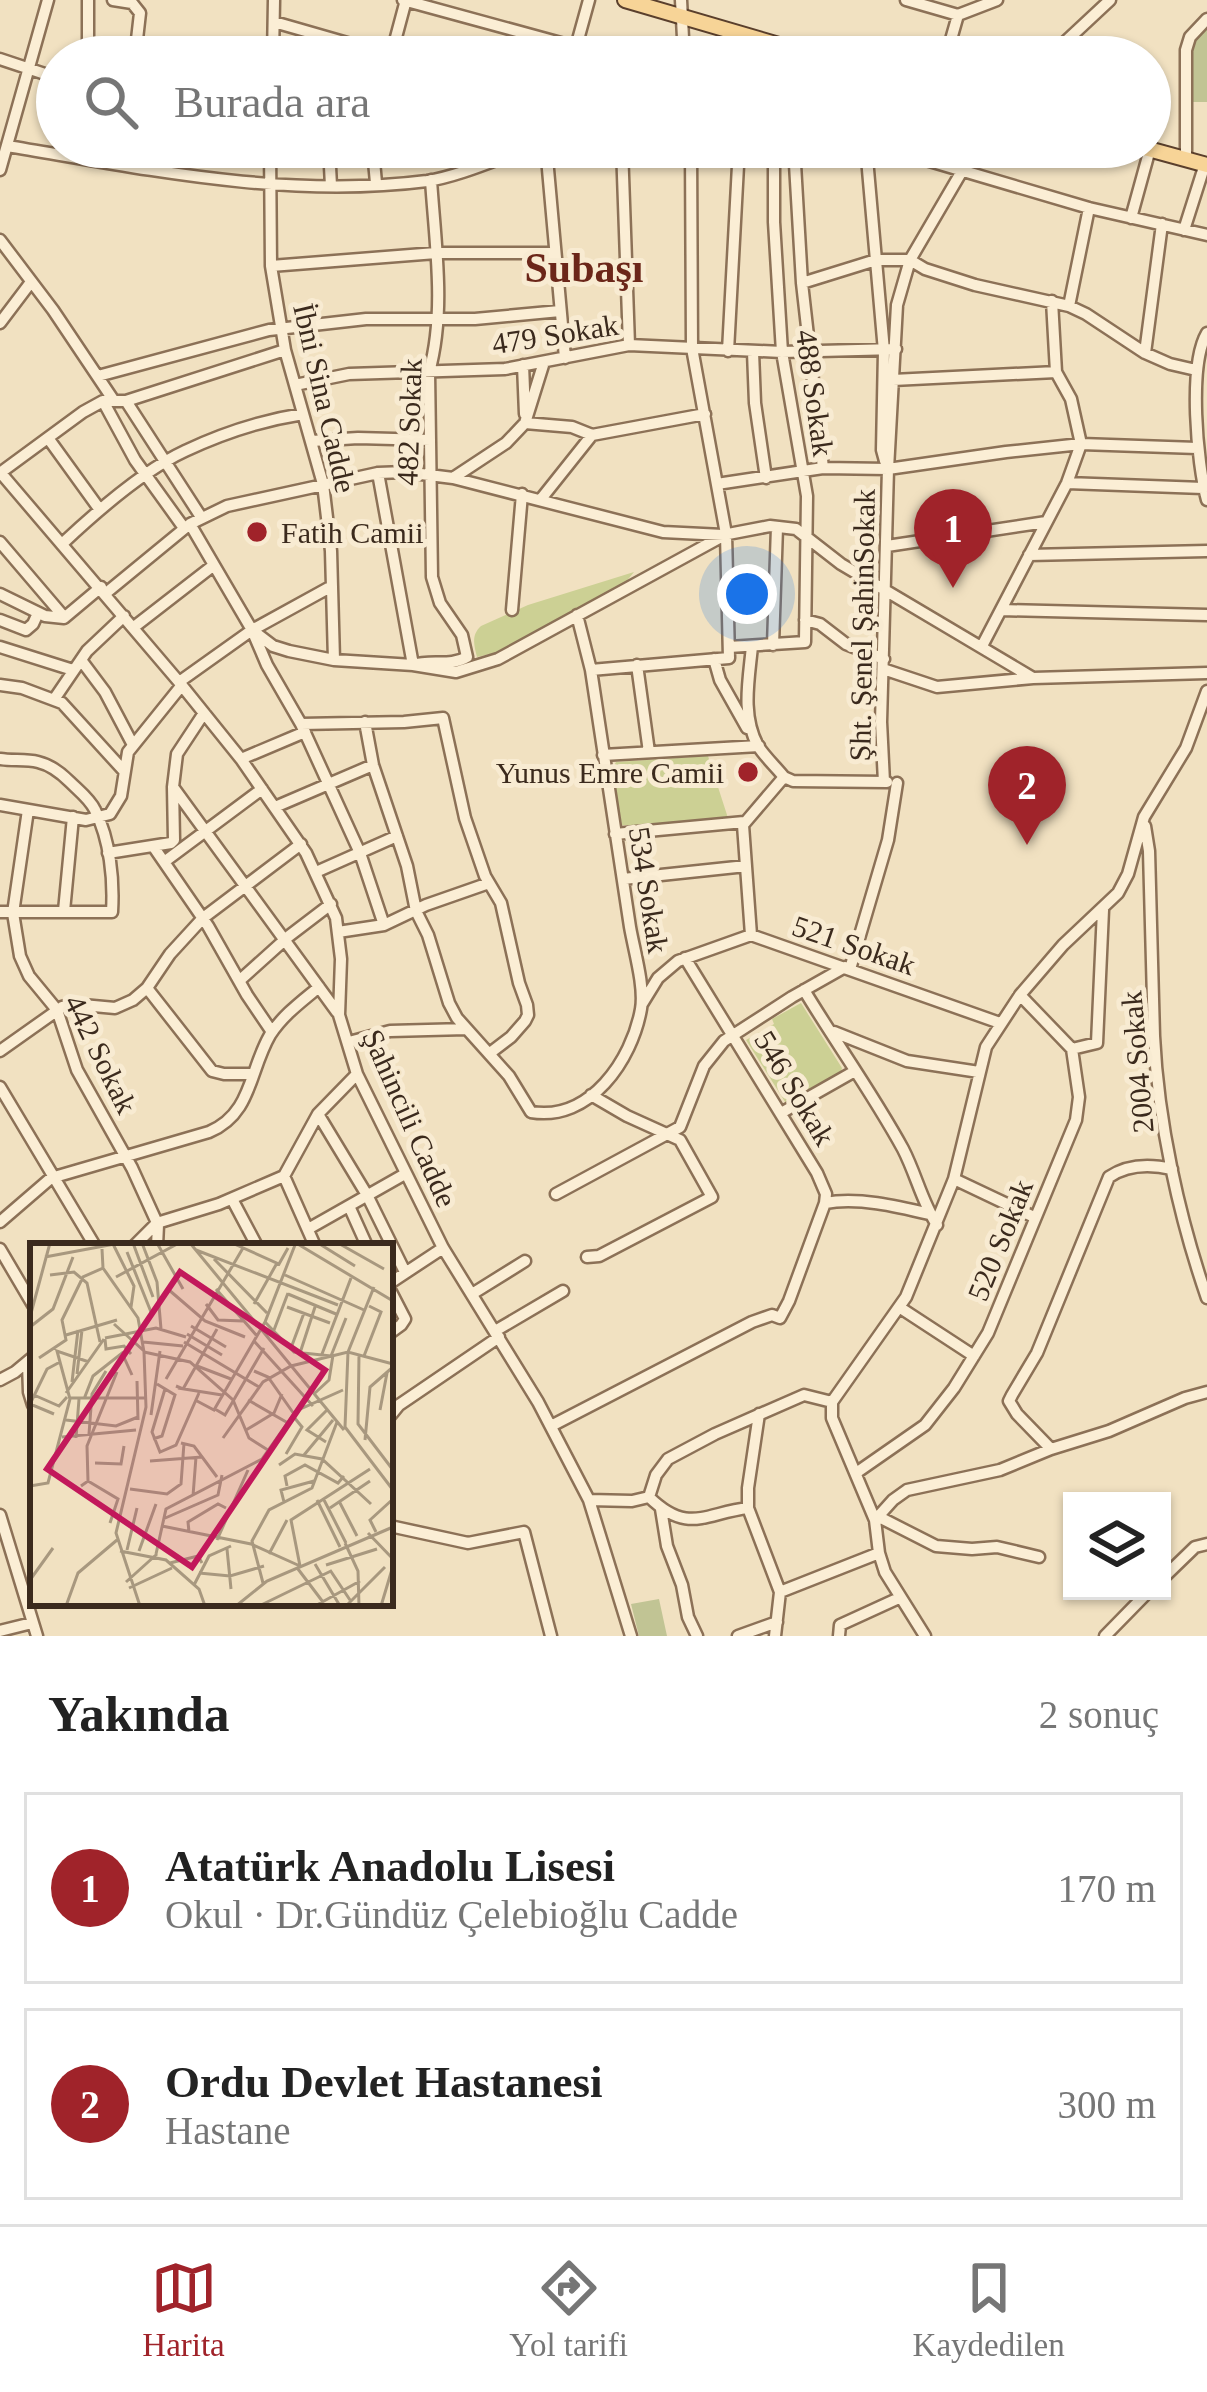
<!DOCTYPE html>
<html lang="tr">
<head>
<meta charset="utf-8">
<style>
	body { margin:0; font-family:Georgia,serif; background:#f2f2f2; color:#222 }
	.controls { position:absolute; right:36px; bottom:36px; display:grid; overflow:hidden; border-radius:0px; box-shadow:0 3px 9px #0004 }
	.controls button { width:108px; height:108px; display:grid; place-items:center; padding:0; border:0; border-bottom:3px solid #e0e0e0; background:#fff; color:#222; font:60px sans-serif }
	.you { position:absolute; left:747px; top:594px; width:42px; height:42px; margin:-30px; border:9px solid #fff; border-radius:50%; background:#1a73e8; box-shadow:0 0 0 18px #1a73e833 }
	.badge { display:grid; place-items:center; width:78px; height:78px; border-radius:50%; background:#a0232a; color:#fff; font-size:39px; font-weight:700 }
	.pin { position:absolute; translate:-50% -99px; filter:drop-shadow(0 3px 6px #0008) }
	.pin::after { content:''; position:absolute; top:63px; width:42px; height:36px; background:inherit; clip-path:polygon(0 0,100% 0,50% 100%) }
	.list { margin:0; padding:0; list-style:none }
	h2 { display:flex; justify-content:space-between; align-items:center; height:156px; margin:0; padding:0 48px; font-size:51px }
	h2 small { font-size:39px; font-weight:400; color:#767676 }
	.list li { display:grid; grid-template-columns:78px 1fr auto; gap:36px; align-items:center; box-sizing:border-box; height:192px; margin:0 24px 24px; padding:0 24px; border:3px solid #e0e0e0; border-radius:0px }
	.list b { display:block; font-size:45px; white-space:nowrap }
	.list p { margin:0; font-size:39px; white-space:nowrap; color:#767676 }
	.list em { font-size:39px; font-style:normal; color:#767676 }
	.icon { flex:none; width:66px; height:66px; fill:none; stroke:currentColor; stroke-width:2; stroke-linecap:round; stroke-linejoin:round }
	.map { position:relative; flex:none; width:1207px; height:1636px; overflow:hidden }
	.search { position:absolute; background:#fff; box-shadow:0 3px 9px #0004; left:36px; right:36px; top:36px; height:132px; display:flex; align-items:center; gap:30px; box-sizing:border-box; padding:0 42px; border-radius:66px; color:#767676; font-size:45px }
	.sheet { height:588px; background:#fff }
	nav { display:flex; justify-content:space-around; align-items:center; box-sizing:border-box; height:168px; border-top:3px solid #e0e0e0; background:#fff; font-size:33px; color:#767676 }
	nav a { display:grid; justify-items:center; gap:6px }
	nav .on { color:#a0232a }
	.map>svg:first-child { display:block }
</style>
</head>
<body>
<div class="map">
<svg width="1207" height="1636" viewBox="0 0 1207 1636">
	<rect width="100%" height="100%" fill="#f1e1c1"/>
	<path fill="#ccd094" d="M 634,572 L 625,583 L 498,652 L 477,657 C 474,645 471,635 481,626 L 528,605 Z
		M 708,756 L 728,818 L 645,826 L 622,825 L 611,771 L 616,762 Z
		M 801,1003 L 842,1068 L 840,1076 L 787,1105 L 746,1040 L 774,1024 L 772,1019 Z"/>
	<path fill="#c1c494" d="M 1207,24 L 1207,102 L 1193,102 L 1192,40 Z
		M 659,1599 L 667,1636 L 639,1636 L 631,1604 Z"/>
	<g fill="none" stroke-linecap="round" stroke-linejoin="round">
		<g stroke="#8c7157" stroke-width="15">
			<path id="minor" d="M 113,0 L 132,3 L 140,13 L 135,57
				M 403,0 L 612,57
				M 681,0 L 684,57
				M 906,0 L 958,15 L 997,0
				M 274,22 L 396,57
				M 576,47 L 589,0
				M 391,56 L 406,0
				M 88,57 L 88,0
				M 273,57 L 274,0
				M 946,57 L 958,15
				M 1049,57 L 1110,0
				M 0,59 L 57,78
				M 7,146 C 146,169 286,199 427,181 C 460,176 499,158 532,147
				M 270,147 L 271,266 L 285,350 L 323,484 L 331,551 L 334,660
				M 329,147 L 331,186
				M 546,147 L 565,358
				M 622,147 L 629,345
				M 794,147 L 802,283 L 823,468
				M 866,147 L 884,351 L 882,450 L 885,461
				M 882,147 L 1089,208 L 1207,235
				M 1186,158 L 1186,50 L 1190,37 L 1207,19
				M 0,170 L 48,0
				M 376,183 L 374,161 L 379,160 L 379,147
				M 1131,218 L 1150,149
				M 1184,230 L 1205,164
				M 0,240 L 53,310 L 114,401
				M 271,266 L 436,253 L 554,253
				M 802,283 L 876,260 L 910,260 L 925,269 L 975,285 L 1069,306 L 1086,314 L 1145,353 L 1170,364 L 1196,370
				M 1069,306 L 1089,208
				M 0,323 L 31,282
				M 1207,333 C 1188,365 1197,463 1207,500
				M 728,351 L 739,147
				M 753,352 L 755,403 L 766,478
				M 1145,353 L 1162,224
				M 523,365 L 525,414
				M 98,376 L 269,330 L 366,319 L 475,319 L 560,311
				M 893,380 L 1056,372
				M 295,385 L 349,374 L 505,369 L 629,345 L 782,352 L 896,349
				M 103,401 L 135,460 L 184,528
				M 126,401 L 201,517
				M 525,423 L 544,362
				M 48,438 L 100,510
				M 312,441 L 358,438 L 430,440
				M 0,472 L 179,682 L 241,759 L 306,853 L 336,918 L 341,959 L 339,1015 L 357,1074 L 443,1248 L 538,1402 L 589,1500 L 631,1636
				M 0,473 L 83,412 L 103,401 L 126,401 L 285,350
				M 378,473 L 413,665
				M 453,478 L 506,443 L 525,423 L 572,427 L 592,435 L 705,414
				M 1067,483 L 1203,488
				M 717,484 L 823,468 L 888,469 L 1006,452 L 1081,444 L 1197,448
				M 541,499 L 592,435
				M 190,524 L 252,630 L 267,665 L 301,724 L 360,853 L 384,925
				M 0,542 L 64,617
				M 63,543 C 96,512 144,470 185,451 C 221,434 264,420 303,414
				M 887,546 L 1046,522
				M 1029,555 L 1207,551
				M 106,593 L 190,524 L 227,506 L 378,473 L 405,472 L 453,478 L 663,532 L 723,535 L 770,526 L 796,529 L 841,564 L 1033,678 L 1207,673
				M 0,594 L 45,616 L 64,618 L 101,587
				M 512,610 L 522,494
				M 1001,610 L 1207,615
				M 0,620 L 26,630 L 33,624 L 38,613
				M 805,620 L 820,624 L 846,644 L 884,659
				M 134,627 L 214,565
				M 252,630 L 273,646 L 289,651 L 334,660 L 413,665 L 456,672 L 498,659 L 721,537
				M 773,645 L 777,527
				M 752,646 C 749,679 741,715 758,746 C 765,757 776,767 784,777
				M 982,646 L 1067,483 L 1081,444 L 1071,399 L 1056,372 L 1052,301
				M 0,647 L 73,670
				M 729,647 L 805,642 L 807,496 L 782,352 L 774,222 L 774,147
				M 714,659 L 720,680 L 747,728
				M 81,660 L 105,692 L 133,745
				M 413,665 C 431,659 450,667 467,657 L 462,635 L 440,603 L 432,577 L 429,372 C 446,312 435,242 431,180
				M 637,665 L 649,752
				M 883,669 L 937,687 L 1033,678
				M 591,670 L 729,658 L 726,534 L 692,348 L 691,147
				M 179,682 L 252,630 L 332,586
				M 0,685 L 22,688 L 62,703 L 124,771
				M 55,698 L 87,651 L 124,616
				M 365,722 L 373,765 L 407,866 L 416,911 L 428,935 L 449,1003 L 457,1018 L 509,1076 L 531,1112 C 590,1122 632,1060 641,1009 C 645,987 634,950 630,927 C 617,841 604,756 591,670 L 577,615
				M 301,724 L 404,722 L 443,718 L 465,818 L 485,876 L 501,903 L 519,983 L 527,1005 L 528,1015 L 525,1021 L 511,1037 L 490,1053
				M 603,755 L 759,746
				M 0,759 C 12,761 26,759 38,762 C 51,765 61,773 70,782 C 78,790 90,799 95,810 C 110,840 114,879 112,912 L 0,912
				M 241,759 L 305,732
				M 784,777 L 793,781 L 887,782
				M 884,782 L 881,722 L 888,469 L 897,305 L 910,260 L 976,147
				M 173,787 L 337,1012
				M 0,805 L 86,820 L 110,814 L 121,796 L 128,752 L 182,685
				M 275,807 L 373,765
				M 28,810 L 13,913 L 20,956 L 29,976 L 57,1010 L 77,1070 L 132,1168 L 158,1225 L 157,1246
				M 1145,826 L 1149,851 C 1151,912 1152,974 1154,1036 C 1158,1122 1179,1217 1207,1298
				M 615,834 L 744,822
				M 153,846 L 208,926 L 247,995 L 272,1032
				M 108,853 L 171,843 L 174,840 L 173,787 L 177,754 L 204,713
				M 164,862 L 262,789
				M 316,872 L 397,836
				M 623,879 L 746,866
				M 64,911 L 73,817
				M 338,932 L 384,925 L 426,905 L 489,883
				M 751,935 L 743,825 L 784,777
				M 850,969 L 888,840 L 897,783
				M 239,981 L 289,936 L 331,904
				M 147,988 L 212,1071 L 224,1074 L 252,1074
				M 804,990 C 836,1043 873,1094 903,1149 C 916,1174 922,1202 937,1225
				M 642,1004 L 658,978 L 678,961 L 751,935 L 1000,1023
				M 834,1032 L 907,1061 L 979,1072
				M 349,1042 L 390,1031 L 466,1029
				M 1072,1049 L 1097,1043 L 1103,910
				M 0,1051 L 62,1007 L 72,1004 L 115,1008 L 133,1000 L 147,988 L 170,954 L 203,918 L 301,844
				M 0,1087 L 95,1246
				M 781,1113 L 855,1071
				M 318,1114 L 367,1195 L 405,1272
				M 284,1176 L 315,1246
				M 954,1179 L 1034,1217
				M 556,1194 L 680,1127 L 704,1066 L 724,1041 L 792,997 L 845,967
				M 232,1199 L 257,1246
				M 825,1203 C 858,1197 896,1206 929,1214
				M 349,1206 L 367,1246
				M 0,1222 L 51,1178 L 209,1132 C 252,1114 249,1071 270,1035 C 283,1015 301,1002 319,987
				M 308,1229 L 405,1174
				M 134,1246 L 157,1223 L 219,1204 L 284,1176 L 318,1114 L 357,1074
				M 0,1249 L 33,1305
				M 587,1257 L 599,1256 L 712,1197 L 680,1140 L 627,1116 L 591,1095
				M 390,1283 L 443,1248
				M 390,1290 L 405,1319 L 401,1325 L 390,1333
				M 472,1294 L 525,1261
				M 899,1307 L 974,1356
				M 495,1331 L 563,1291
				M 28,1363 L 29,1392 L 33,1405
				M 0,1380 L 15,1372 L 33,1357
				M 759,1414 L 748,1488 L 748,1508 L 780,1592 L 775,1636
				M 390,1416 L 399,1405 L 499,1337
				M 551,1426 L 752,1322 L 772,1315 L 780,1318 L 789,1301 L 825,1203 L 826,1194 L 817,1173 L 685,958
				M 1051,1449 L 1017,1414 L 1009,1401 L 1012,1395 L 1037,1353 L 1109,1177 C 1128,1164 1150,1164 1172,1169
				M 856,1473 L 925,1425 L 954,1388 L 988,1333 L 1076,1120 L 1079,1097 L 1072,1049 L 1020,995
				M 649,1497 L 656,1475 L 668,1459 L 715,1434 L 804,1395 L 832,1402
				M 589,1500 L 632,1501 L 649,1497 C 688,1535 705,1513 748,1508
				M 661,1509 L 667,1546 L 682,1585 L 688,1617 L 697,1636
				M 0,1515 L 37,1636
				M 879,1517 L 936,1546 L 972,1549 L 997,1547 L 1039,1557
				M 875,1520 L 893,1500 L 907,1490 L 1000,1470 L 1051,1449 L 1109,1431 L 1185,1398 L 1207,1392
				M 390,1526 L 468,1543 L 524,1532 L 551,1636
				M 1162,1579 L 1195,1547 L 1207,1544
				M 780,1592 L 879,1553
				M 0,1631 L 32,1623
				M 738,1636 L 777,1622
				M 839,1636 L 840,1625 L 899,1598
				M 925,1636 L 885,1572 L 879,1553 L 875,1520 L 832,1418 L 832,1402 L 906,1297 L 954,1179 L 986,1047 L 1020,995 L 1063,945 L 1118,893 L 1128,874 L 1144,817 L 1186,748 L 1207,691
				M 1105,1636 L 1149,1591"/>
		</g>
		<g stroke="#5a3f2c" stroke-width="18">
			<path id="major" d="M 625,0 L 820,57
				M 1141,147 L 1207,165"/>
		</g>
		<use href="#minor" stroke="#fbeed5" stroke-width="10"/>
		<use href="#major" stroke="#f7d497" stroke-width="14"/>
	</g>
	<g fill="#a0232a" stroke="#f8ebd2" stroke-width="4.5">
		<circle cx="257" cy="532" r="12"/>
		<circle cx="748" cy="772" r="12"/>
	</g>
	<g text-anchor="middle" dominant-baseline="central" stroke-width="10" stroke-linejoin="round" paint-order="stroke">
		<g font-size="30" fill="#3b2a1d" stroke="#f8ebd2">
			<text transform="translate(555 334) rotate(-9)">479 Sokak</text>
			<text transform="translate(815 393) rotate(82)">488 Sokak</text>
			<text transform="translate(325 398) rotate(77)">İbni Sina Cadde</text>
			<text transform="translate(409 422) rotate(-88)">482 Sokak</text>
			<text transform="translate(862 625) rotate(-89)">Şht. Şenel ŞahinSokak</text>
			<text transform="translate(649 890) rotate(81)">534 Sokak</text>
			<text transform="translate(854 945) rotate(19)">521 Sokak</text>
			<text transform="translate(101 1054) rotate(64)">442 Sokak</text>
			<text transform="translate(1137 1062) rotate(-95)">2004 Sokak</text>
			<text transform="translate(795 1088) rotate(59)">546 Sokak</text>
			<text transform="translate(410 1118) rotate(66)">Şahincili Cadde</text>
			<text transform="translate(1000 1240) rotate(-68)">520 Sokak</text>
		</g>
		<g font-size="30" fill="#3b2a1d" stroke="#f8ebd2" text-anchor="start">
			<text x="281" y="532">Fatih Camii</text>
			<text x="724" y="772" text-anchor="end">Yunus Emre Camii</text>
		</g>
		<g font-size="42" font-weight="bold" fill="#6b2619" stroke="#f8ebd2">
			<text x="584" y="268">Subaşı</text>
		</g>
	</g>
	<g transform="translate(30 1243)">
		<rect width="363" height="363" fill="#f1e1c1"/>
		<path fill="none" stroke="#a8987f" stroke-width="3" d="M 103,0 L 123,54M 112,0 L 127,39 L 131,86M 127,0 L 153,46M 160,0 L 314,187M 202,0 L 249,21 L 258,5M 266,0 L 363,58M 288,0 L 325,23M 308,0 L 354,26M 83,1 L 104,43 L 101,64M 166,7 L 308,62M 97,9 L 121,69M 15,14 L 90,0M 184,16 L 237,70M 73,25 L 108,75 L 114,109 L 116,164 L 86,290 L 110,363M 20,32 L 44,29 L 57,40 L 70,99M 255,32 L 334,67M 86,34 L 149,0M 344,44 L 318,109 L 315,184 L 363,247M 186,46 L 227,93M 139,47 L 175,78 L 215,94M 258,51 L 306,71M 176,61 L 188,77 L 213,78M 224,61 L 247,20M 257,64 L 300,80M 0,74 L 20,0M 235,79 L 264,109 L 301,113 L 316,75M 84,81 L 114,108M 161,83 L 196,104M 0,84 L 23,66 L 43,14M 244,87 L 258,50M 157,91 L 192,112M 36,92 L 87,77M 75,95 L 126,85 L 156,94M 75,96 L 76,106 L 94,103 L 101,111M 224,98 L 283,163M 113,99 L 153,103M 154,99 L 229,144M 261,105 L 274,70M 114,109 L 160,119 L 203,157 L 219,195 L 241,209M 270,110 L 285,64M 292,111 L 321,35M 329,112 L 328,181 L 363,227M 334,113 L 351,69 L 339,63M 9,115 L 36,97 L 32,77 L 53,34 L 73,25 L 72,6M 167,123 L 201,136M 224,128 L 238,134 L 264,171M 47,131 L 52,87M 136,136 L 213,5M 107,138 L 108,177M 42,139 L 48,87M 146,143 L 153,146 L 187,86M 148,145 L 192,152M 135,146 L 122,189 L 130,209 L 146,202 L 169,150M 36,150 L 74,96M 285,150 L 299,137 L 303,112M 4,152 L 29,163 L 37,154M 40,155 L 117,155M 54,156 L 63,133 L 92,110 L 102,132M 218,157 L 258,180M 167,158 L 184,167 L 235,79 L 265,2M 185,166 L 195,172 L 234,105M 350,167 L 357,130M 24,171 L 0,161 L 17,126 L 30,119M 121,172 L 130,108M 36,177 L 86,183 L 108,174M 216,187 L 244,170 L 252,151M 59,191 L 62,151 L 76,128M 32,194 L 106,187M 46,195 L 49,156M 193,195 L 233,139 L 261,123 L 318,109 L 363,121M 123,196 L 132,193 L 145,152 L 127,141M 335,197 L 340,144 L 363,124M 296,199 L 277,187 L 298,166M 151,200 L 164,203 L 187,234M 256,211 L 272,184 L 263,173M 274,212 L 303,177M 120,218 L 172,214M 65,220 L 91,221 L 94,203M 249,222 L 265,211 L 292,216 L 341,261M 58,238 L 57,203 L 87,129M 0,243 L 18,240 L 40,156 L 27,108 L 59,119M 51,243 L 58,238 L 88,256 L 80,280M 257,243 L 255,233 L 275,222 L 308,240 L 314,233M 100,246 L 137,251 L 151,241 L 154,200M 163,253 L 166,214M 293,255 L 316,300M 287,257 L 310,304M 254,259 L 251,247 L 284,238M 310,260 L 327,293M 300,265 L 340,238M 133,276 L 188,252 L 192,232M 132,283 L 221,301 L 270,323M 159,289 L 158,279 L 188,261 L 196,265M 346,289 L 340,277 L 363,256M 338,290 L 363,316M 187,297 L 218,227M 315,300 L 328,328 L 329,363M 197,306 L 201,346M 97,307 L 107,265M 90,308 L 136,317 L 169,346 L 175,363M 109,308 L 126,261M 126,311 L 136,266 L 232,216 L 266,168 L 313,147M 239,311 L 257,277M 140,320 L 168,313 L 172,320M 285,321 L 310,363M 296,322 L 347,306M 270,323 L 261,277 L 340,226M 268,326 L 296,363M 300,327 L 320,357M 169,330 L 200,333 L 234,323M 0,337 L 23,305M 96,339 L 127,311M 233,340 L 222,298 L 239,267 L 282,245 L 307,179M 164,342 L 179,313 L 201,303M 99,345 L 142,325M 36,363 L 48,330 L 87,297M 206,363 L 237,338 L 363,284M 229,363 L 301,328M 285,363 L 330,338M 316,363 L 355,324M 351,363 L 363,323"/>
		<path fill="#c2185b" fill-opacity="0.15" stroke="#c2185b" stroke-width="6" d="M 150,29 L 295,127 L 162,324 L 17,226 Z"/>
		<rect width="363" height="363" fill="none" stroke="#3b2a1d" stroke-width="6"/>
	</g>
</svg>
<div class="controls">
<button><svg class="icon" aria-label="layers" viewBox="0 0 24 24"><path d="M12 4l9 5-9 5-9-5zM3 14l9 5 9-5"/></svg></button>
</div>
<div class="you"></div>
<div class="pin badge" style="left:953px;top:588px">1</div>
<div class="pin badge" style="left:1027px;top:845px">2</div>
<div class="search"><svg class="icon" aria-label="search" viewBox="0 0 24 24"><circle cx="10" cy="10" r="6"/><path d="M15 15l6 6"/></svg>Burada ara</div>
</div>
<section class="sheet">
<h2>Yakında<small>2 sonuç</small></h2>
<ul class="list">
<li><span class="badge">1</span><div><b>Atatürk Anadolu Lisesi</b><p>Okul · Dr.Gündüz Çelebioğlu Cadde</p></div><em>170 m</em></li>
<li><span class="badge">2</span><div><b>Ordu Devlet Hastanesi</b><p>Hastane</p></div><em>300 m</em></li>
</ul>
</section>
<nav>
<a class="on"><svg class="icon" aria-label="map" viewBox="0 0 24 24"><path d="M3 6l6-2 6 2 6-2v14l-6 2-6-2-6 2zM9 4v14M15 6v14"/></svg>Harita</a>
<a><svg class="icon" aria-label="directions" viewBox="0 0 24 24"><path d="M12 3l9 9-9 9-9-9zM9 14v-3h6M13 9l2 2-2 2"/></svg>Yol tarifi</a>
<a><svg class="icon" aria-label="saved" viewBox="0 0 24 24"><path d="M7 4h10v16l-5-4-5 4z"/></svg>Kaydedilen</a>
</nav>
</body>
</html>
